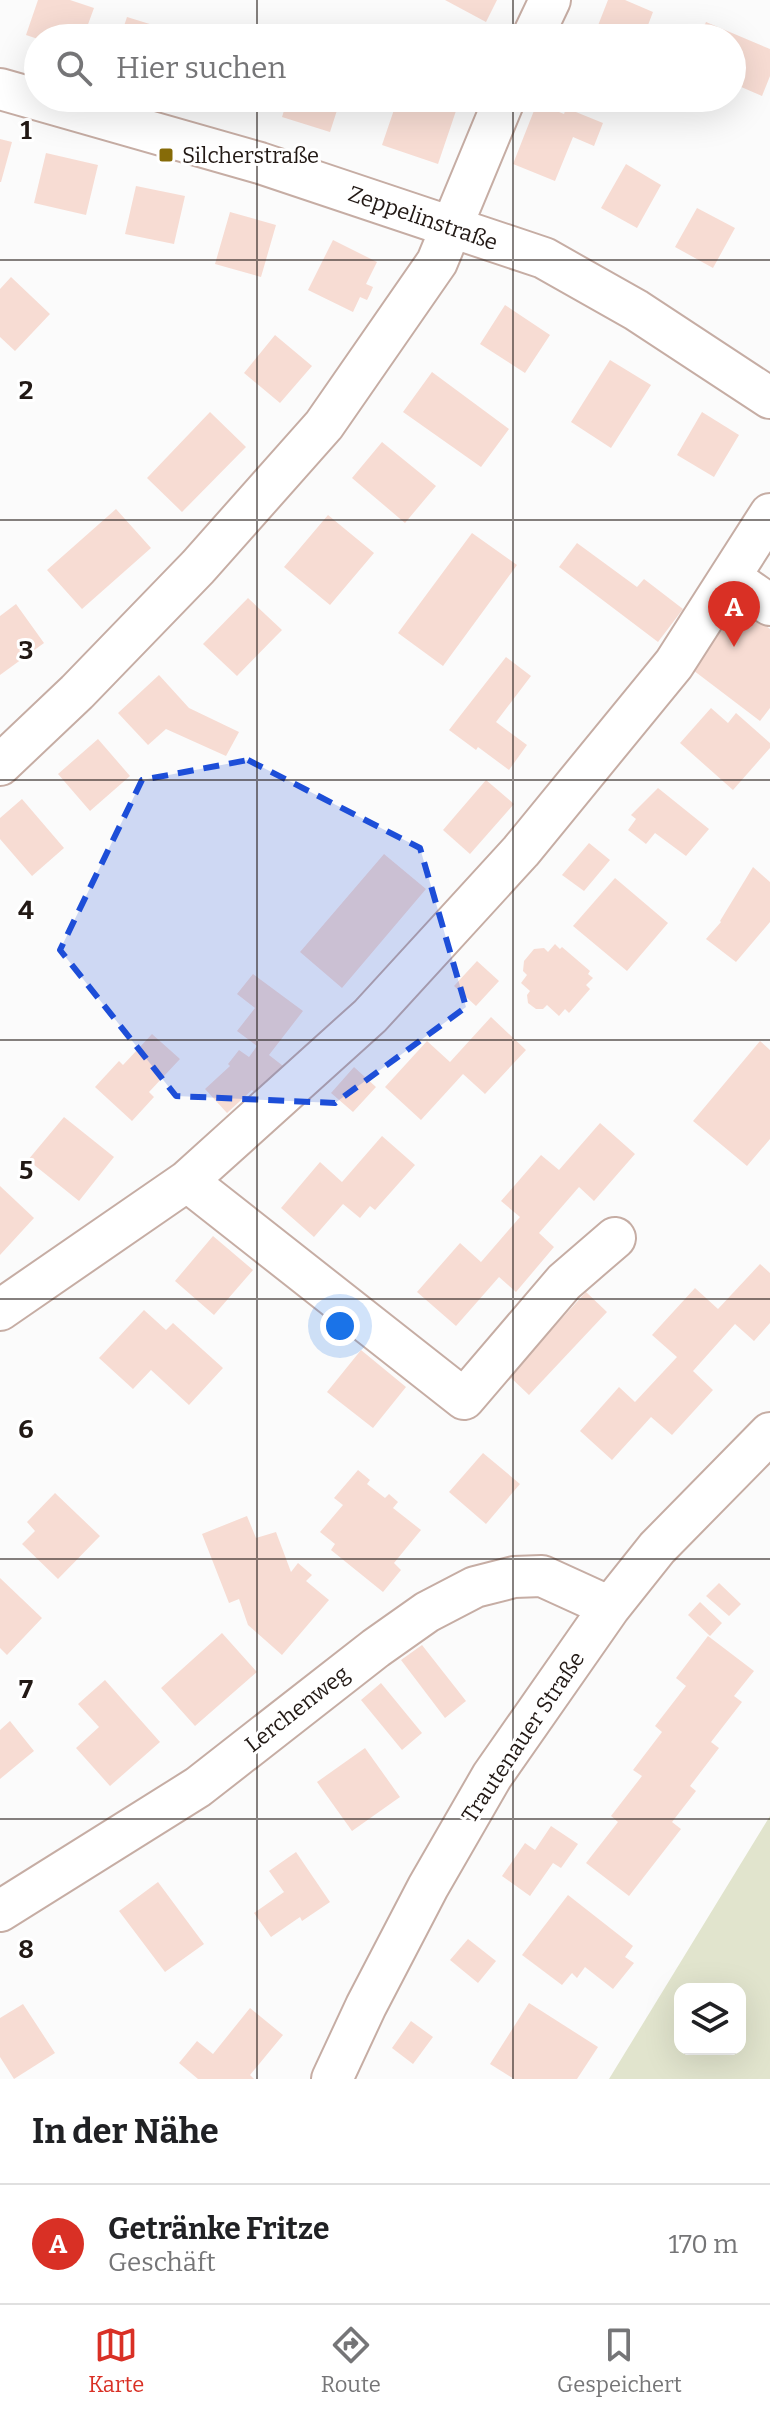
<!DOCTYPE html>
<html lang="de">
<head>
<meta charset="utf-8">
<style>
	body { margin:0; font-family:Bitter,serif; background:#f6f6f6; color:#202124 }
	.controls { position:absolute; right:24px; bottom:24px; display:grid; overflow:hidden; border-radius:16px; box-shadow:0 8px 32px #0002 }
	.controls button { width:72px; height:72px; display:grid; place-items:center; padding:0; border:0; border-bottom:2px solid #e0e0e0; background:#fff; color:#202124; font:40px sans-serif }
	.you { position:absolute; left:340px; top:1326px; width:28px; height:28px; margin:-20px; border:6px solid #fff; border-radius:50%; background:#1a73e8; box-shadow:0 0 0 12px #1a73e833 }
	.badge { display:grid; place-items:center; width:52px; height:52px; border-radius:50%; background:#d93025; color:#fff; font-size:26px; font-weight:700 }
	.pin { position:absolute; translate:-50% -66px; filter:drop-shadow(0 2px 4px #0008) }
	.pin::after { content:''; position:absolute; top:42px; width:28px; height:24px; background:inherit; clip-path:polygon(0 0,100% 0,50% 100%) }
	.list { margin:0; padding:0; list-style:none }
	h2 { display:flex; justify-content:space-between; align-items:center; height:104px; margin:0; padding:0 32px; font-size:34px }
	h2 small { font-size:26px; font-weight:400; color:#757577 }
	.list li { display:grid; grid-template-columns:52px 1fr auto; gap:24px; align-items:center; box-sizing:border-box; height:120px; padding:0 32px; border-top:2px solid #e0e0e0 }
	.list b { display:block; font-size:30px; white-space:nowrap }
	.list p { margin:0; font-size:26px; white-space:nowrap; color:#757577 }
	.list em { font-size:26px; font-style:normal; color:#757577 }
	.icon { flex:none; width:44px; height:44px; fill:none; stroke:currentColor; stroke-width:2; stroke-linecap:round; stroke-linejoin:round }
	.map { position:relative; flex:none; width:770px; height:2079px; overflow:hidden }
	.search { position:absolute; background:#fff; box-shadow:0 8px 32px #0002; left:24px; right:24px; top:24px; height:88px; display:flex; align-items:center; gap:20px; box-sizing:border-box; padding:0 28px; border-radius:44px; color:#757577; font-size:30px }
	.sheet { height:224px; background:#fff }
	nav { display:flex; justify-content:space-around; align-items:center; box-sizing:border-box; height:112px; border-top:2px solid #e0e0e0; background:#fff; font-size:22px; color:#757577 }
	nav a { display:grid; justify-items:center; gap:4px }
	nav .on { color:#d93025 }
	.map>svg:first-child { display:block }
</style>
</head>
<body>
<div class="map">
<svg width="770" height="2079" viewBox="0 0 770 2079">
	<rect width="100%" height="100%" fill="#fbfbfb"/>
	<path fill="#e1e4cd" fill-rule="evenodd" d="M 770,1816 L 770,2079 L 609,2079 ZM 680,1989 L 740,1989 L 740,2049 L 680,2049 Z"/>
	<path fill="#f7dcd3" d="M 38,0 L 70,0 L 94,8 L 83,38 L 38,39 L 26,35 Z
		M 445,0 L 497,0 L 486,22 Z
		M 608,0 L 625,0 L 653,12 L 643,38 L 584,38 L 590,25 L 597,28 Z
		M 127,17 L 182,34 L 181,38 L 120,38 Z
		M 706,22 L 770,49 L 770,76 L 762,96 L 732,83 L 732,38 L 699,38 Z
		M 223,98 L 251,98 L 249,106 Z
		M 288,98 L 341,98 L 330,132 L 282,117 Z
		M 398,98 L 447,98 L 459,102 L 438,164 L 382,145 Z
		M 537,103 L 564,114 L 566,108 L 603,123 L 594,146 L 573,137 L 555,181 L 513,164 Z
		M 0,139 L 12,142 L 1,182 L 0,182 Z
		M 46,153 L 98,165 L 86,215 L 34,203 Z
		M 626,164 L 661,185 L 637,228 L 601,208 Z
		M 136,186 L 185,196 L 174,244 L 125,234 Z
		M 697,208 L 735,228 L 713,268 L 675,247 Z
		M 230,212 L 276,225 L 261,277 L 215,264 Z
		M 333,240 L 377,262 L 366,284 L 373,287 L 370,294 L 367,300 L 360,297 L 353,312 L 308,290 Z
		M 11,277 L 50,314 L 15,351 L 0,337 L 0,289 Z
		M 505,305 L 550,335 L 525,373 L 480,344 Z
		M 275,335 L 312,366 L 280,403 L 244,373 Z
		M 610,360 L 651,385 L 611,448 L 571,422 Z
		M 432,372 L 509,429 L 481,467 L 403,412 Z
		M 210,412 L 246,447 L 182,512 L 147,478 Z
		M 702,412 L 739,435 L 714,477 L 677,455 Z
		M 382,442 L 436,486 L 405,523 L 352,478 Z
		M 116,509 L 151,548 L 82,609 L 47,570 Z
		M 328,515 L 374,553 L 330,605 L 284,567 Z
		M 472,533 L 517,565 L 443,666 L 398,633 Z
		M 577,543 L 637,587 L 644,579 L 683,609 L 658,642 L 559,567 Z
		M 248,598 L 282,630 L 237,676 L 203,644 Z
		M 733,601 L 770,629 L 770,708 L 760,721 L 685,664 Z
		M 16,604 L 44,643 L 0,675 L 0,616 Z
		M 506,657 L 531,676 L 496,722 L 527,745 L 509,770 L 478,747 L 476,750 L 449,730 Z
		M 159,675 L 189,708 L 239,732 L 226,756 L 166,729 L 148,745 L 118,713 Z
		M 711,708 L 728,723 L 736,713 L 770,743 L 770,748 L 733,790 L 680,743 Z
		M 98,739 L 130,776 L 90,811 L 58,774 Z
		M 486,780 L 514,804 L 470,854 L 443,830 Z
		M 658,788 L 709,829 L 686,856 L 655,833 L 646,844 L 628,830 L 636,819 L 631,815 Z
		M 22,799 L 64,848 L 32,876 L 0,839 L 0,818 Z
		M 589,843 L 610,860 L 584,891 L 562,875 Z
		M 384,854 L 426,889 L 342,988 L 300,952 Z
		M 753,867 L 770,882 L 770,922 L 736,962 L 706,939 L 721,922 L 720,921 Z
		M 615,878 L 668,923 L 627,971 L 573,926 Z
		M 555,944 L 560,949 L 562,947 L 590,971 L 588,974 L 593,978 L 586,985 L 590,989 L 569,1013 L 565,1009 L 559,1016 L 547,1005 L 543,1009 L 536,1009 L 528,1003 L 527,995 L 530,991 L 521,983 L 527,975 L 523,971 L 524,961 L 534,949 L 544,948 L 548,952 Z
		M 477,961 L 499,981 L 476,1006 L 454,986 Z
		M 253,974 L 303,1011 L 269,1055 L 287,1069 L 256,1095 L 252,1090 L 227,1113 L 205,1089 L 230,1066 L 228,1064 L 239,1050 L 249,1057 L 257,1046 L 237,1031 L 255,1008 L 237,994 Z
		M 491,1017 L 526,1050 L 485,1094 L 463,1074 L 421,1120 L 385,1087 L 427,1041 L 450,1062 Z
		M 152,1034 L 180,1059 L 149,1092 L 154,1097 L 132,1121 L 95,1087 L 119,1061 L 123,1065 Z
		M 760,1041 L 770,1050 L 770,1139 L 747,1166 L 693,1121 Z
		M 354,1067 L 376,1087 L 353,1112 L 331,1093 Z
		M 64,1117 L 114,1157 L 79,1201 L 28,1160 Z
		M 600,1123 L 635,1154 L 594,1201 L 579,1187 L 539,1233 L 554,1247 L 516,1292 L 499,1277 L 456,1326 L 417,1292 L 460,1243 L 481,1262 L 520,1217 L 501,1201 L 541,1155 L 559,1170 Z
		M 382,1136 L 415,1165 L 375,1210 L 370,1206 L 360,1218 L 343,1204 L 314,1237 L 281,1208 L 320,1162 L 342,1182 Z
		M 0,1186 L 34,1218 L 0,1255 Z
		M 213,1236 L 253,1270 L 214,1315 L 175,1281 Z
		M 760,1264 L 770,1273 L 770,1323 L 754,1341 L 735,1324 L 693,1371 L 713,1390 L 672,1435 L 651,1417 L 612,1460 L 580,1431 L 619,1387 L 635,1402 L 677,1357 L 652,1335 L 695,1288 L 718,1309 Z
		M 586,1292 L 607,1312 L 529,1395 L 509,1376 Z
		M 144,1310 L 166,1330 L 173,1323 L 223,1368 L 189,1405 L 151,1370 L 133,1389 L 99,1358 Z
		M 361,1350 L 406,1387 L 373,1428 L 327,1392 Z
		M 483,1453 L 520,1484 L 486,1524 L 449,1492 Z
		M 358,1470 L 370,1480 L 367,1484 L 385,1498 L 389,1494 L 398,1502 L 393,1508 L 421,1530 L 394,1563 L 401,1570 L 383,1592 L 331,1550 L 335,1544 L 320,1532 L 343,1505 L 334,1498 Z
		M 55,1493 L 100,1536 L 58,1579 L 22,1544 L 35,1531 L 27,1522 Z
		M 247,1516 L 256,1538 L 276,1532 L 291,1572 L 298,1563 L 312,1575 L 306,1581 L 329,1600 L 282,1655 L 248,1625 L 239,1599 L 229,1603 L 202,1534 Z
		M 0,1578 L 42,1618 L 7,1655 L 0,1648 Z
		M 719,1583 L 741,1604 L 729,1616 L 706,1596 Z
		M 700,1602 L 722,1623 L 710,1636 L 688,1615 Z
		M 222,1633 L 257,1672 L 195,1726 L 161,1688 Z
		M 708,1636 L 754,1671 L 734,1696 L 742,1702 L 711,1742 L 719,1748 L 690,1786 L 696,1791 L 672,1822 L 681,1829 L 629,1896 L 586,1863 L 618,1822 L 611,1816 L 642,1776 L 633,1770 L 662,1732 L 655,1726 L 686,1686 L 676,1678 Z
		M 422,1645 L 466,1701 L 445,1718 L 401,1660 Z
		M 105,1680 L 160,1742 L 110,1786 L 76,1748 L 99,1727 L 78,1704 Z
		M 381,1683 L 422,1733 L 402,1750 L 361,1700 Z
		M 10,1721 L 34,1751 L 0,1779 L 0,1730 Z
		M 365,1748 L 400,1797 L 352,1831 L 317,1782 Z
		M 551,1826 L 578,1844 L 561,1868 L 553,1863 L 530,1896 L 502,1876 L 525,1843 L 535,1850 Z
		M 296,1852 L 330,1902 L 302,1921 L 300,1917 L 271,1937 L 254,1913 L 284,1892 L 269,1871 Z
		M 158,1882 L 204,1944 L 165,1972 L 119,1911 Z
		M 568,1895 L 633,1946 L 625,1957 L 634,1963 L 613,1989 L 585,1967 L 577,1978 L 572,1973 L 562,1985 L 522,1955 Z
		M 468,1939 L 496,1961 L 478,1983 L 450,1960 Z
		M 529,2003 L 598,2047 L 577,2079 L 514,2079 L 490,2064 Z
		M 23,2004 L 55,2053 L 14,2079 L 0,2057 L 0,2018 Z
		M 250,2008 L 283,2035 L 250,2075 L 254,2079 L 198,2079 L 179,2063 L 197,2041 L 213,2054 Z
		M 411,2021 L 433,2037 L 413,2064 L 392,2048 Z"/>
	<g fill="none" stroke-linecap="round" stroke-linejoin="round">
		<g stroke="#c6ada4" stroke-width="44">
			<path id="minor" d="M 532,38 L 550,0
				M 0,89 L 260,163 L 544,258 L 636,310 L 770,398
				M 730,577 L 770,605
				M 0,765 L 77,692 L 198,567 L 324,425 L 437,262 L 505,98
				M 187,1181 L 464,1399 L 564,1282 L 615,1238
				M 0,1310 L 187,1181 L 370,1016 L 521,851 L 674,664 L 770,514
				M 0,1911 L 198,1787 L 376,1648 L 427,1612 L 475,1587 L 514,1577 L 542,1576 L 610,1607
				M 332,2079 L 366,2006 L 428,1887 L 492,1776 L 610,1607 L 657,1548 L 770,1433"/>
		</g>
		<use href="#minor" stroke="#fff" stroke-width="40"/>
	</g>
	<path fill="#1d4ed8" fill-opacity="0.2" stroke="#1d4ed8" stroke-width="6" stroke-dasharray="16 10" stroke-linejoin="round" d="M 248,760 L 420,848 L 466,1007 L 335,1103 L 176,1096 L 60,950 L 142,780 Z"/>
	<path fill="none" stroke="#221915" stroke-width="2" stroke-opacity="0.55" d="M 257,0 L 257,38M 513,0 L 513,38M 257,98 L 257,2079M 513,98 L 513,2079M 0,260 L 770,260M 0,520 L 770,520M 0,780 L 770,780M 0,1040 L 770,1040M 0,1299 L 770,1299M 0,1559 L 770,1559M 0,1819 L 770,1819"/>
	<rect fill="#866b08" stroke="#fff" stroke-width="3" x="158" y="147" width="16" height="16" rx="4"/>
	<g text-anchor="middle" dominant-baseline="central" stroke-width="6" stroke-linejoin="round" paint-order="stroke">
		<g font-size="22" fill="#221915" stroke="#fff" text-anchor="start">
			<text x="182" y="155">Silcherstraße</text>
		</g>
		<g font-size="22" fill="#221915" stroke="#fff">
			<text transform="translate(423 218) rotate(19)">Zeppelinstraße</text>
			<text transform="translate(297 1709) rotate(-38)">Lerchenweg</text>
			<text transform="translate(523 1737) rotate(-56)">Trautenauer Straße</text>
		</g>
	</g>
	<g font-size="26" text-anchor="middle" font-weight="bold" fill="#221915" stroke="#fff" stroke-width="6" stroke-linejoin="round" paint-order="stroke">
		<text x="26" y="139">1</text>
		<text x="26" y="399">2</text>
		<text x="26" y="659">3</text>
		<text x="26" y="919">4</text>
		<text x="26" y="1179">5</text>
		<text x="26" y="1438">6</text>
		<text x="26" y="1698">7</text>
		<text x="26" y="1958">8</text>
	</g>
</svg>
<div class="controls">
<button><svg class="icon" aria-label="layers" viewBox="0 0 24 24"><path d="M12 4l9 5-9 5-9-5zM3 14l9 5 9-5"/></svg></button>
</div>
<div class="you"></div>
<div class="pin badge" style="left:734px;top:647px">A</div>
<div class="search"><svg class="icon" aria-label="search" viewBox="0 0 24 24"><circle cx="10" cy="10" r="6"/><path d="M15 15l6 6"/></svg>Hier suchen</div>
</div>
<section class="sheet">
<h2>In der Nähe<small></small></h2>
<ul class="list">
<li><span class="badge">A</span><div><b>Getränke Fritze</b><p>Geschäft</p></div><em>170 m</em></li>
</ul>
</section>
<nav>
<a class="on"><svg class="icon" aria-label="map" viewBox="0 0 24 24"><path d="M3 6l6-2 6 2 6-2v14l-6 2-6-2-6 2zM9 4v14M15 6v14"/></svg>Karte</a>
<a><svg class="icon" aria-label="directions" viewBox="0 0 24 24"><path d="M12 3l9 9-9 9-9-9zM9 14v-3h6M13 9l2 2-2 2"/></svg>Route</a>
<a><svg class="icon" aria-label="saved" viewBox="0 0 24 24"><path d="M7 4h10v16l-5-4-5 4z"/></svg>Gespeichert</a>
</nav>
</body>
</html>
